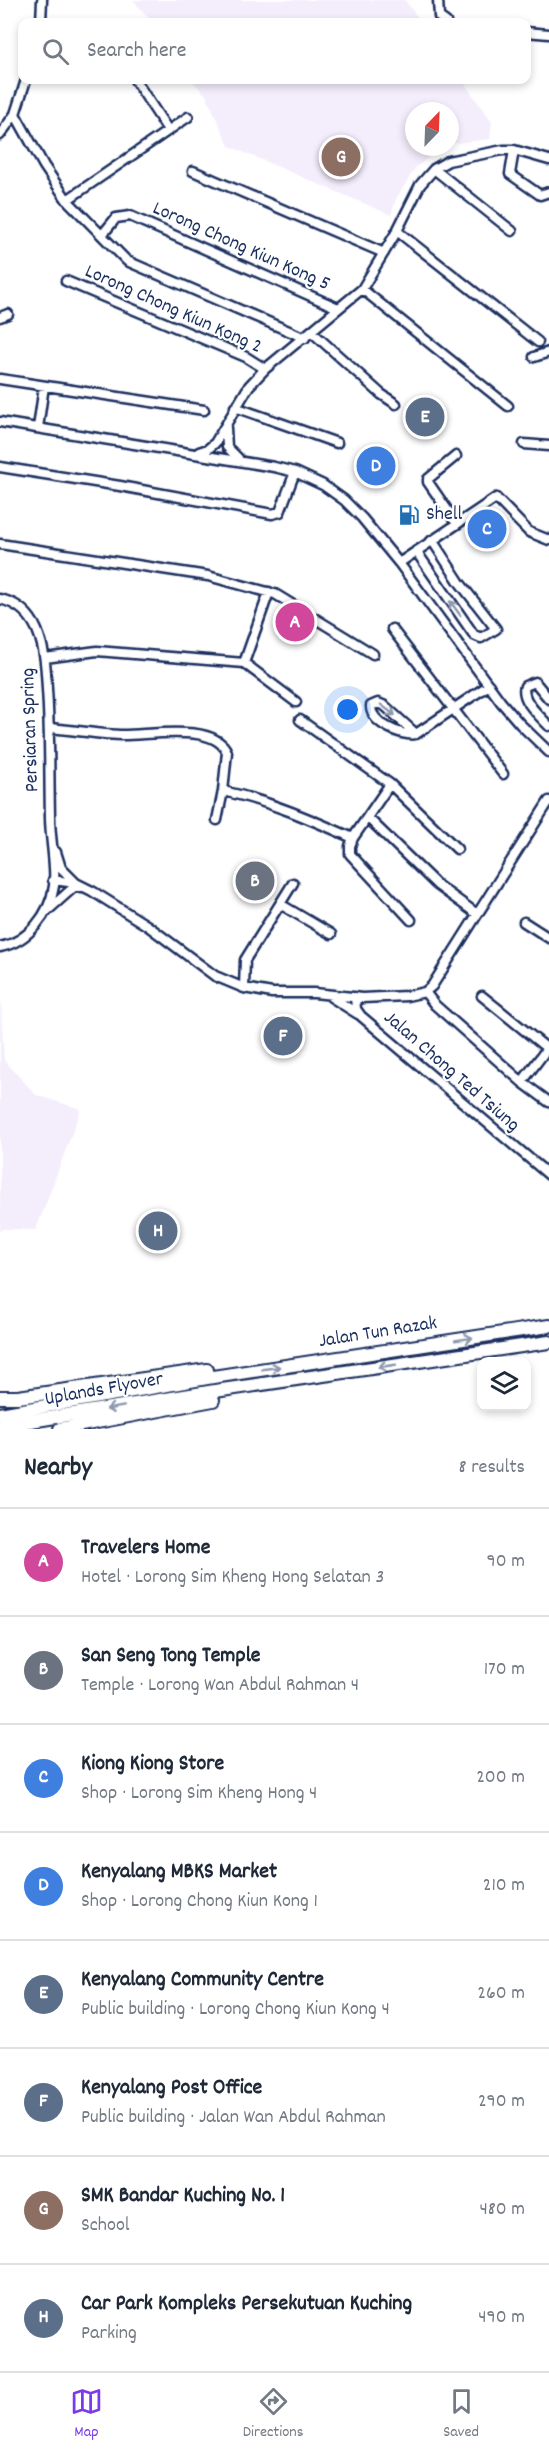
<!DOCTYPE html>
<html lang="en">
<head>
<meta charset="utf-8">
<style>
	body { margin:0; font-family:Dekko,sans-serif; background:#f2f2f3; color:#1f2937 }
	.controls { position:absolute; right:18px; bottom:18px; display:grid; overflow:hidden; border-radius:12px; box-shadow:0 3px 9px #0003 }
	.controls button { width:54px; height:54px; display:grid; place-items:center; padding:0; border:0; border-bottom:2px solid #e0e1e3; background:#fff; color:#1f2937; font:30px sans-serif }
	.compass { position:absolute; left:405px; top:102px; width:54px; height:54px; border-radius:50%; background:#fff; box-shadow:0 3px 9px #0003; rotate:23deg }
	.you { position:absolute; left:348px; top:710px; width:21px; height:21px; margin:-15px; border:4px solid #fff; border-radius:50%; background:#1a73e8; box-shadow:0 0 0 9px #1a73e833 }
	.badge { display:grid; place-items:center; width:39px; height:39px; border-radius:50%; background:#7c3aed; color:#fff; font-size:20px; font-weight:700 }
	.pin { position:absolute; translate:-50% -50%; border:3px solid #fff; box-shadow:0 2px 6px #0006 }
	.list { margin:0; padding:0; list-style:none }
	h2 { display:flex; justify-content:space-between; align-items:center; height:78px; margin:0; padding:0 24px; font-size:26px }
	h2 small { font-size:20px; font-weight:400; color:#747a83 }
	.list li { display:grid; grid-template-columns:39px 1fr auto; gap:18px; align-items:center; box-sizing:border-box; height:108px; padding:0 24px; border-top:2px solid #e0e1e3 }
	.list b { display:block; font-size:22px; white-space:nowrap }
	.list p { margin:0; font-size:20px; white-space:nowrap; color:#747a83 }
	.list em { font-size:20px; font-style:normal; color:#747a83 }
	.icon { flex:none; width:33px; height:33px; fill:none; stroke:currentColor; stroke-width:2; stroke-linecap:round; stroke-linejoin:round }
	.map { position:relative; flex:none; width:549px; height:1429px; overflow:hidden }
	.search { position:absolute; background:#fff; box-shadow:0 3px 9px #0003; left:18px; right:18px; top:18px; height:66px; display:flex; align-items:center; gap:15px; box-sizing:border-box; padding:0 21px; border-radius:12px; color:#747a83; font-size:22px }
	.sheet { height:942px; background:#fff }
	nav { display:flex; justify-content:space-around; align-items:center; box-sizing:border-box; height:84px; border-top:2px solid #e0e1e3; background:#fff; font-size:16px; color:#747a83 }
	nav a { display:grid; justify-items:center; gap:3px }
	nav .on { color:#7c3aed }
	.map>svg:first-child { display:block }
</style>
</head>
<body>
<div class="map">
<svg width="549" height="1429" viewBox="0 0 549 1429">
	<rect width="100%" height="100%" fill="#fff"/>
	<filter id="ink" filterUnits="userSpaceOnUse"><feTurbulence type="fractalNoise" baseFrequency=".0167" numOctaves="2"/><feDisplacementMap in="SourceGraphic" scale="12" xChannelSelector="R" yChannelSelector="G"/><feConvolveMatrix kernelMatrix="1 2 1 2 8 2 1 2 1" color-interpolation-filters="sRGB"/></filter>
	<g filter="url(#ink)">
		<path fill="#f4eefc" d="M 133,0 L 405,0 L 421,22 L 152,22 Z
			M 191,80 L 462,80 L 492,122 L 490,139 L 450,144 L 450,111 L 414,111 L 414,147 L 442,147 L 416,167 L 396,199 L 391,215 L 229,146 L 206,95 Z
			M 0,984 L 4,1060 L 36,1095 L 81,1109 L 36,1230 L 3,1229 L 0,1231 Z"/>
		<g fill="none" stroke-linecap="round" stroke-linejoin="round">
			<g stroke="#1b2f5e" stroke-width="13">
				<path id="minor" d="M 438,0 L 439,17 L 446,22
					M 41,22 L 42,0
					M 526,32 L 549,34
					M 135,80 L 168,130
					M 15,114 L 44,166 L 67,200 L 127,261 L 305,338
					M 0,135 L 15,114 L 26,80
					M 514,150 L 510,174 L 540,195 L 549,192
					M 434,169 L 512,231
					M 193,171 L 384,253
					M 67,200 L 188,117
					M 397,231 L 538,342
					M 102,235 L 116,218 L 130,216 L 338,308
					M 66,281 L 246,357 L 265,369
					M 362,289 L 508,406
					M 0,317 L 8,314
					M 312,332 L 381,394 L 396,404
					M 534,357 L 549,352
					M 0,379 L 204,410
					M 235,407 L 337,443
					M 0,422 L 274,467 L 295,472 L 323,485 L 344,500 L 362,518 L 399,563 L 501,702 L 520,724 L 549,752
					M 38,428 L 44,386
					M 226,428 L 227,447 L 238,458
					M 524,444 L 549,446
					M 199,452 L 208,449 L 215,443 L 249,386 L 265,369 L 362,289 L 397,231 L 420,185 L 434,169 L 448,161 L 503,150 L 514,150 L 549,160
					M 456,456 L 428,479 L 428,482 L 457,524
					M 0,467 L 120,486 L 272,514 L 280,512 L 295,472
					M 0,544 L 208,576 L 275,594 L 373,654
					M 416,551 L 474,635 L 481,638 L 496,629 L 460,583 L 432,540
					M 399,563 L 496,498 L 529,532 L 549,540
					M 0,599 C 17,603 30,614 37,630 C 45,649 46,669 47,689 C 50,732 49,774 50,817 C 50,839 56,864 54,886 C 50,914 28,942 0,947
					M 392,629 L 503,774
					M 45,658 L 97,651 L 244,663 L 269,592
					M 244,663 L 296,702
					M 549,699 L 535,682 L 525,686 C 520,700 540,716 549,726
					M 300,720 L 390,784 L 457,849
					M 50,728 C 73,730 97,734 120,735 C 147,736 214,722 227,752 L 223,791 L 217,820
					M 416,734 L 385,706 L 378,703 L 371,706 C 370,722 401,737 416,734 L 489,685
					M 390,784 L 353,838 L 350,846 L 350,854 L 411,920
					M 223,791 C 269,801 310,819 353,838
					M 368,818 L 437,885 L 477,914
					M 56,852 L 61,868 L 76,883
					M 53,880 L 76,883 L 92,891 L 148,926 L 215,976 L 244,988 L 272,993 L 314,993 L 362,998 L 407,996 L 425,992 L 432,986 L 549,801
					M 280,904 L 331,934
					M 47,911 L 74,887 L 82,887
					M 524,922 L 549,938
					M 244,988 L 245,960 L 293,883
					M 425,992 L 435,1005 L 522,1082 L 549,1102
					M 482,996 L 549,1050
					M 331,997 L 358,1014
					M 355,997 L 356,1009 L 361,1016 L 549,1175
					M 522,1082 L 549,1046"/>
			</g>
			<g stroke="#1b2f5e" stroke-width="16">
				<path id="highway" d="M 0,1397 L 18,1397 L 207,1370
					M 0,1414 L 213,1377 L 549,1326
					M 0,1426 L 215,1391 L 549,1342
					M 60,1429 L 213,1400"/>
			</g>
			<use href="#minor" stroke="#fff" stroke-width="8"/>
			<use href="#highway" stroke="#fff" stroke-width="12"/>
		</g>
		<defs><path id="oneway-shaft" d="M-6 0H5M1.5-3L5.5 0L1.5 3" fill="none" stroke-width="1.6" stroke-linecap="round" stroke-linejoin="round" transform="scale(1.5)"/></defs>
		<g stroke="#8d97ae">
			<use href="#oneway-shaft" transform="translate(455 608) rotate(-126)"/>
			<use href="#oneway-shaft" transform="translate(388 710) rotate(37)"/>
			<use href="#oneway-shaft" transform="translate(464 1339) rotate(-9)"/>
			<use href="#oneway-shaft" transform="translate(387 1366) rotate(172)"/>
			<use href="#oneway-shaft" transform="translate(271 1368) rotate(-8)"/>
			<use href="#oneway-shaft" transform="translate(115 1408) rotate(170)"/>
		</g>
	</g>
	<defs>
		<g id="fuel-bare" transform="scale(1.62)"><path d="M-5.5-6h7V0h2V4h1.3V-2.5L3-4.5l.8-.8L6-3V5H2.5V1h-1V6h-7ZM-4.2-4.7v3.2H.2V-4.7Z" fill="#1f6fb2" stroke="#fff" stroke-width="2.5" paint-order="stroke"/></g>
	</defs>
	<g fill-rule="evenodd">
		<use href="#fuel-bare" x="409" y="515"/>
	</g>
	<g text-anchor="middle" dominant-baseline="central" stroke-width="4.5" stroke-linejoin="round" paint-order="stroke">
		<g font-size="20" fill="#1b2f5e" stroke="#fff">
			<text transform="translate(241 247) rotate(24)">Lorong Chong Kiun Kong 5</text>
			<text transform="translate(173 310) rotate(24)">Lorong Chong Kiun Kong 2</text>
			<text transform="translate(31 730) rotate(-92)">Persiaran Spring</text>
			<text transform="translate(451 1072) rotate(41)">Jalan Chong Ted Tsiung</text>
			<text transform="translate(378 1333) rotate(-9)">Jalan Tun Razak</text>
			<text transform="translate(104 1390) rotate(-10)">Uplands Flyover</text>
		</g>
		<g font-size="20" fill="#1b2f5e" stroke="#fff" text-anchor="start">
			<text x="426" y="515">Shell</text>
		</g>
	</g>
</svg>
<div class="controls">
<button><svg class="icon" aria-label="layers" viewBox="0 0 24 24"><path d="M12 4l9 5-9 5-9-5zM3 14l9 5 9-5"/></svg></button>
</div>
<svg class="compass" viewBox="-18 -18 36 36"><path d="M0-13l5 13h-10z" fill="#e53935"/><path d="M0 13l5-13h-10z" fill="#747a83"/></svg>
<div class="you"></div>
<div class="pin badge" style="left:295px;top:622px;background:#d1479c">A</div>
<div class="pin badge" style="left:255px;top:881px;background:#6b7280">B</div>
<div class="pin badge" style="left:487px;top:529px;background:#3f7fe0">C</div>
<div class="pin badge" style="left:376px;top:466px;background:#3f7fe0">D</div>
<div class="pin badge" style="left:425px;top:417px;background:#5c6f8a">E</div>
<div class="pin badge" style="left:283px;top:1036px;background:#5c6f8a">F</div>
<div class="pin badge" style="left:341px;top:157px;background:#8d6e63">G</div>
<div class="pin badge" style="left:158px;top:1231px;background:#5c6f8a">H</div>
<div class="search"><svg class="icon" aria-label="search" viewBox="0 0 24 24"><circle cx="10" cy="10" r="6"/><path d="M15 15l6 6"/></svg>Search here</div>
</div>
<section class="sheet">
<h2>Nearby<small>8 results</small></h2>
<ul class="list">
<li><span class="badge" style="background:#d1479c">A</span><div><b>Travelers Home</b><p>Hotel · Lorong Sim Kheng Hong Selatan 3</p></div><em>90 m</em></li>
<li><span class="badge" style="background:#6b7280">B</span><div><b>San Seng Tong Temple</b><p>Temple · Lorong Wan Abdul Rahman 4</p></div><em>170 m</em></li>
<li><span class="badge" style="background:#3f7fe0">C</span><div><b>Kiong Kiong Store</b><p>Shop · Lorong Sim Kheng Hong 4</p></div><em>200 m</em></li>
<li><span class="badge" style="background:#3f7fe0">D</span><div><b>Kenyalang MBKS Market</b><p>Shop · Lorong Chong Kiun Kong 1</p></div><em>210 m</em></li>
<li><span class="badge" style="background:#5c6f8a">E</span><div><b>Kenyalang Community Centre</b><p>Public building · Lorong Chong Kiun Kong 4</p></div><em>260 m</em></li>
<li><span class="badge" style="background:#5c6f8a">F</span><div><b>Kenyalang Post Office</b><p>Public building · Jalan Wan Abdul Rahman</p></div><em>290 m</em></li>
<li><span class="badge" style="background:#8d6e63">G</span><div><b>SMK Bandar Kuching No. 1</b><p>School</p></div><em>480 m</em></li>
<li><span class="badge" style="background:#5c6f8a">H</span><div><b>Car Park Kompleks Persekutuan Kuching</b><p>Parking</p></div><em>490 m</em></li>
</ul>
</section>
<nav>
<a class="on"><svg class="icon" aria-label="map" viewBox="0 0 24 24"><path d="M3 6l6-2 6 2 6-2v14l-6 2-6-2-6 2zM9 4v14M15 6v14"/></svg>Map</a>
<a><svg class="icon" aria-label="directions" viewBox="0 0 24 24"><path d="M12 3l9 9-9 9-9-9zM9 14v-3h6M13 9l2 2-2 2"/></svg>Directions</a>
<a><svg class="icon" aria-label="saved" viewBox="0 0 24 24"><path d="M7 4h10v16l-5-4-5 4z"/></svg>Saved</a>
</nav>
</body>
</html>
